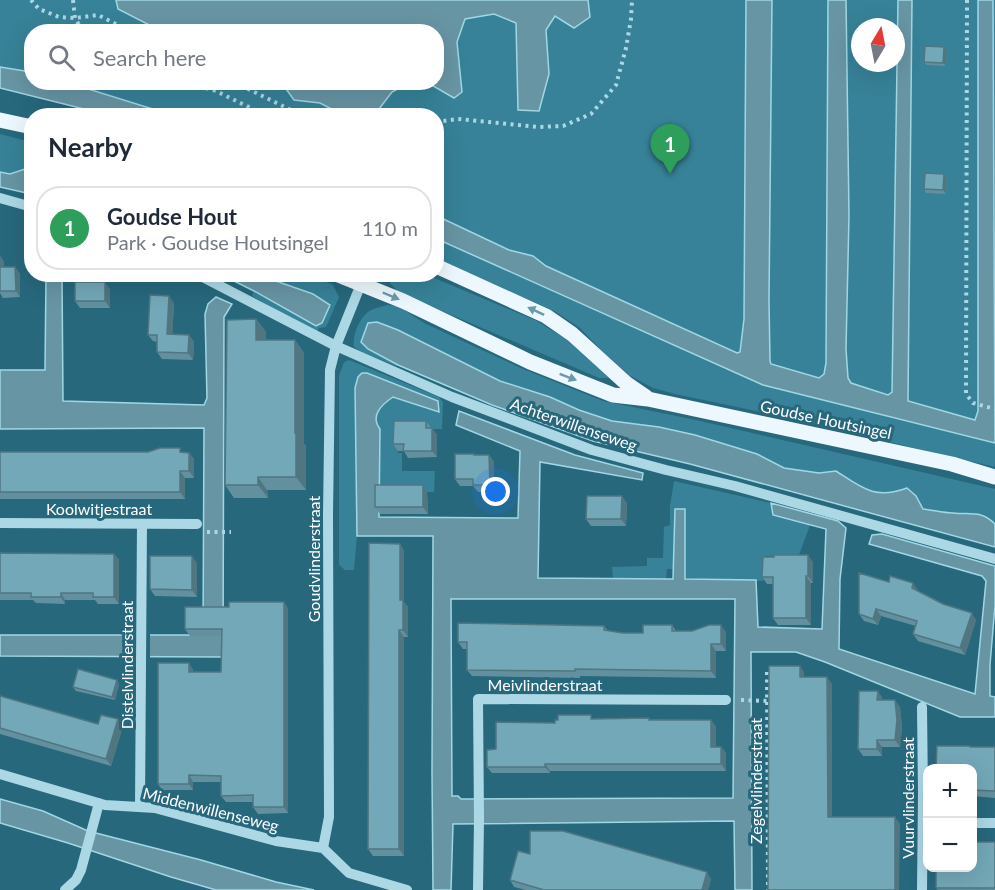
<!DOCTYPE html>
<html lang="en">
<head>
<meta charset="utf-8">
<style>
	body { margin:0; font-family:Lato,sans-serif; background:#f2f2f3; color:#1f2937 }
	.controls { position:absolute; right:18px; bottom:18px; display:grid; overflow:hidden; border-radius:12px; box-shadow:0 6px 24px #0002 }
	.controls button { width:54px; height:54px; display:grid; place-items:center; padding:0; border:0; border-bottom:2px solid #e0e1e3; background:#fff; color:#1f2937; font:30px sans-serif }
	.compass { position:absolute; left:851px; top:18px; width:54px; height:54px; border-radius:50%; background:#fff; box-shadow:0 6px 24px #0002; rotate:10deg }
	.you { position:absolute; left:496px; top:492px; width:21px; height:21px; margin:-15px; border:4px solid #fff; border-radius:50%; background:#1a73e8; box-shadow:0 0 0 9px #1a73e833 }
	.badge { display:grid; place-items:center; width:39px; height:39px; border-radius:50%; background:#7c5f51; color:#fff; font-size:20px; font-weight:700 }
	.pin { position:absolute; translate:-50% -50px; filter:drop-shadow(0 2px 3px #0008) }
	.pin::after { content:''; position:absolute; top:32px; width:21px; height:18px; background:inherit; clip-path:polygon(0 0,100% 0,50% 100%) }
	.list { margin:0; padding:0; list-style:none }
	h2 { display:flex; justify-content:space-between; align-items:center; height:78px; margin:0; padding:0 24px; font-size:26px }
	h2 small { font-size:20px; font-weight:400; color:#747a83 }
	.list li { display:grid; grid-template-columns:39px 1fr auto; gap:18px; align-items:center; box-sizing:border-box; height:84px; margin:0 12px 12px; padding:0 12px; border:2px solid #e0e1e3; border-radius:24px }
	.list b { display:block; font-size:22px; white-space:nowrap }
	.list p { margin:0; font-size:20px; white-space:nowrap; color:#747a83 }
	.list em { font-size:20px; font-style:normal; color:#747a83 }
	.icon { flex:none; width:33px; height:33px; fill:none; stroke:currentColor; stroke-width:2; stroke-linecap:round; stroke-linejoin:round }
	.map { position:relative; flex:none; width:995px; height:890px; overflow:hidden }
	.search { position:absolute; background:#fff; box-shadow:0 6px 24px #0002; left:24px; top:24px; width:420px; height:66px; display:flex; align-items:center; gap:15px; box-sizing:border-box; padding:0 21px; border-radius:24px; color:#747a83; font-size:22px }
	.panel { position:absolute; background:#fff; box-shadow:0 6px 24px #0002; left:24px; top:108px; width:420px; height:174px; border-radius:24px }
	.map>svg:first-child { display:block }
</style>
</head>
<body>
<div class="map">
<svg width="995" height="890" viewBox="0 0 995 890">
	<rect width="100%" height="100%" fill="#27687d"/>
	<path fill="#378298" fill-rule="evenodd" d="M 0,0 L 905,0 L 901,410 L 661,333 L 437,233 L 436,116 L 121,115 L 0,84 ZM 860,27 L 896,27 L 896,63 L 860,63 ZM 32,32 L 436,32 L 436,82 L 32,82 Z
		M 912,0 L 995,0 L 995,426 L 908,401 Z
		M 0,134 L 31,142 L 31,167 L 10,174 L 0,172 Z
		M 437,239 L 666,342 L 888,417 L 995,443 L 995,467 L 761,412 L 675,394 L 653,388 L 629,375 L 601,350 L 580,328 L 554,311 L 437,259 Z
		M 263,275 L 310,275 L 333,285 L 339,297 L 326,327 L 319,328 L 316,333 L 252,296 L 254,291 L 316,326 L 273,280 Z
		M 390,275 L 427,275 L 537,321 L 567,340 L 609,378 L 599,378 L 398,292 L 390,283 Z
		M 387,305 L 398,306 L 424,323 L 523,369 L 603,401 L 696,420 L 995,489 L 995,524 C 981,510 971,515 953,513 C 943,513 933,510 923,509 L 916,496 L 907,488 C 874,500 863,488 836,471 L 819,473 L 784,468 L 757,454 L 695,435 L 659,427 L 612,421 L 579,410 L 550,397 L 500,381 L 398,330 L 377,322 L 368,349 L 398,365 L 396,366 L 362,352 L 354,347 C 352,336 359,319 368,312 C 373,308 381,307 387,305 Z
		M 349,360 L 439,397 L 443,402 L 442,429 L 398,429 L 398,453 L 402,453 L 402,471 L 435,471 L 434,492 L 379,492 L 380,429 C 370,416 381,405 393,397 L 405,400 L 358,377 L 355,388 L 357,535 L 354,570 L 345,570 L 339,565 L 339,376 L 344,362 Z
		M 674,481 L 771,503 L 773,515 L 810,525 L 799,555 L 765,556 L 763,581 L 685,579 L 685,509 L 676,509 L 674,569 L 667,569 L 666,579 L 613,578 L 612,567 L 647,566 L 647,558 L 663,558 L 664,527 L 670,525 L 670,506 Z"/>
	<path fill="#6895a4" stroke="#a0d7e5" stroke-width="1.5" fill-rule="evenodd" d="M 116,0 L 588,0 L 590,17 L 574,28 L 555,16 L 546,30 L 549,74 L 539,111 L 518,110 L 516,23 L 494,14 L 465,19 L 457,42 L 462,92 L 454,98 L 428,83 L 436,82 L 436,32 L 161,31 L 118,9 Z
		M 746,0 L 772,0 L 769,300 L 770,361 L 771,364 L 819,378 L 824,374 L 826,363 L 828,0 L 846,0 L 849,216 L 846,349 L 848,378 L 851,383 L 888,395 L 892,392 L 898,0 L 912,0 L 908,401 L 975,420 L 978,411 L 978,0 L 993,0 L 995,443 L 763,385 L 437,239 L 437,216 L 509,250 L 533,256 L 546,266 L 737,353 L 740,352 L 744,319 Z
		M 0,67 L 31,72 L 32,82 L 69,83 L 172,115 L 108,115 L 0,88 Z
		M 285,82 L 408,82 L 408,83 L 392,92 L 379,109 L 381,115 L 343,115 L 320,103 L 294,100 L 284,86 Z
		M 31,167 L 31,194 L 0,187 L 0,172 L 10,174 Z
		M 46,275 L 62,275 L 63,401 L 204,405 L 207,398 L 205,314 L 208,304 L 216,297 L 232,304 L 224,317 L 223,657 L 0,656 L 0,635 L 203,635 L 204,428 L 0,429 L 0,370 L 45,370 Z
		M 222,275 L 263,275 L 273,280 L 313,294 L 330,305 L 322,323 L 316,326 L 254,291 Z
		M 377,322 L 398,330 L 500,381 L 550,397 L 579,410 L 612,421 L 659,427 L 695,435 L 757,454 L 784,468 L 819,473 L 836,471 C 862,488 875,500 907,488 L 916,496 L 923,509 C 933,510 943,513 953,513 C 971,515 981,510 995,524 L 995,547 L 690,464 L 593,441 L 492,405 L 398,365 L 368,349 L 361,342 L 368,323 Z
		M 362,373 L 367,373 L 438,401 L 439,412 L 393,397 C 381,405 370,416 380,429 L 379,517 L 518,518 L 520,451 L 456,425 L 459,411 L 575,455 L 643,473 L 642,480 L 540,462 L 538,578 L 673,579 L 675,509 L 685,509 L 685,579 L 756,580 L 758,627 L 822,629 L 826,529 L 773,515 L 771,503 L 838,521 L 846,528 L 840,579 L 839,649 L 975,694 L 986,581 L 982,576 L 869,544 L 872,535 L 882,534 L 995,566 L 995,605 L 990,665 L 990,696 L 995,697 L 995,717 L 960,717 L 825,662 L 796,652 L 751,652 L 752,890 L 735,890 L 734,821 L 453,824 L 451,890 L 433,890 L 432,772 L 433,536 L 357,536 L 355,388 L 358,377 ZM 451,599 L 735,599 L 733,798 L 461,799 L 458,796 L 452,796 Z
		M 0,799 L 43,811 L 88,831 L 201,860 L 276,882 L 314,890 L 216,890 L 171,877 L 68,843 L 0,823 Z"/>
	<path fill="#27687d" d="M 131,633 L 150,633 L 150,660 L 131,660 Z"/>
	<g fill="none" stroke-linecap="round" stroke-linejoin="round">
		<path stroke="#acd8e5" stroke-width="4" stroke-dasharray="3 4.5" stroke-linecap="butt" d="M 31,0 L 39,9 L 59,17 L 75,18 L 98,15 L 132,32
			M 73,0 L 75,18 L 83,32
			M 967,0 L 966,394 L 973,403 L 995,409
			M 184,82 L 216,91 L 267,116
			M 234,82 L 303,116
			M 436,122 L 458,119 L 538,127 L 563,126 L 591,114 L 616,85 L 626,48 L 631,19 L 632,0
			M 207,532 L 231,532
			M 767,672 L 768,890
			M 741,700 L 767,701"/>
		<path stroke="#acd8e5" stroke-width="10" d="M 0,198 L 32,207
			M 197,274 L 336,346 L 452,397 L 592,450 L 666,470 L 735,486 L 995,559
			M 0,523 L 197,524
			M 0,774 L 105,805 L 155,808 L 276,841 L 323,848 L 349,873 L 407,890
			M 140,806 L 142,524
			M 972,823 L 995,823
			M 323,848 L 329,817 L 328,515 L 330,370 L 336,346 L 365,274
			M 65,890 L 76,880 L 81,870 L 99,803
			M 478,890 L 479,819 L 478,699 L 726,700
			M 922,890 L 923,793 L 922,707"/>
		<path stroke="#ecf8fd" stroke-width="15" d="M 0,120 L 32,127
			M 436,266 L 546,316 L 572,334 L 627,384 L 646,397
			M 336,274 L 403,301 L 530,362 L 613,395 L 648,399 L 952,464 L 995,477"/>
	</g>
	<path fill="#63909e" d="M 947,50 L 946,66 L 927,65 L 924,62 Z
		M 944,174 L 947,178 L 946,194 L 926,193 L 924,189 Z
		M 0,256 L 4,262 L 4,267 L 15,267 L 20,274 L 20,297 L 3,298 L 0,293 Z
		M 110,289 L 110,308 L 80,308 L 75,301 Z
		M 174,303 L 172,335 L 189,335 L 194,342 L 193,360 L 162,359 L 157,352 L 157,342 L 153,341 L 148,335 Z
		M 256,319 L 266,332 L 266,340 L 295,340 L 304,353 L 304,444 L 306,446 L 306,490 L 267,490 L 268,498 L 234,498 L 225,485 Z
		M 426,421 L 437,435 L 437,457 L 408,458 L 404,451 L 398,451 L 393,444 Z
		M 0,452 L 189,453 L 194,459 L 194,478 L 185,478 L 185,499 L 0,499 Z
		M 475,455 L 489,455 L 494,462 L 494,492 L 478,492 L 473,486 L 460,486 L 455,479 Z
		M 423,485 L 427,492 L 428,514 L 380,514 L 375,507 Z
		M 627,503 L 626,526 L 591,526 L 586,519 Z
		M 400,544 L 404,551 L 404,602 L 408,607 L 408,637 L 404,637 L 404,856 L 373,856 L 368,849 Z
		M 0,553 L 114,554 L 119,560 L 119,604 L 98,604 L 95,600 L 65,600 L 65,604 L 36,603 L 33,600 L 0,600 Z
		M 813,562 L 813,583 L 811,583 L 811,625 L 778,625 L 773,618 L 773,584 L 767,584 L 762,577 Z
		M 197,563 L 197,597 L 155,596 L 150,589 Z
		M 889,582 L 918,590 L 918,591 L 943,604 L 976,620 L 965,655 L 918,641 L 913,634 L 916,626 L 881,616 L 878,625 L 864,621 L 859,614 Z
		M 288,608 L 288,813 L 258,814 L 253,807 L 253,802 L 226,802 L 221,796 L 221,782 L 193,782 L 193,790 L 162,790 L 158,784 L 189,663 L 193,670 L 193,672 L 221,672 L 222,636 L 190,636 L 185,629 Z
		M 672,625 L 676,631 L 726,632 L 726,651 L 716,651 L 716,678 L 580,676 L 580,678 L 472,676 L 467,670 L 467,649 L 463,649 L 458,642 L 604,626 L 607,630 L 623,633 L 643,633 Z
		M 119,684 L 115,700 L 76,691 L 73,687 Z
		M 0,696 L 98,724 L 123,726 L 111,766 L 0,734 Z
		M 882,697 L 882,700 L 900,707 L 902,727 L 900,747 L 882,747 L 882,756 L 863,756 L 858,749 Z
		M 594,719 L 711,720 L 716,727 L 716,747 L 721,747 L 726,753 L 726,771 L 550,771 L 550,773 L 492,773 L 487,767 L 555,723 Z
		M 970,746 L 971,747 L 995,747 L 995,798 L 972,796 L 972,768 Z
		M 995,842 L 995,890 L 938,890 L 936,888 Z
		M 711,879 L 708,890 L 526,890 L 514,887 L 510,880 Z"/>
	<path fill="#507681" d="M 944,47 L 947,50 L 946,66 L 943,63 Z
		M 944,174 L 947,178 L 946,194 L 943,190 Z
		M 0,256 L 4,262 L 4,274 L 0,268 Z
		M 15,267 L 20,274 L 20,297 L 16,291 Z
		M 105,282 L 110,289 L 110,308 L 105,301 Z
		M 169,296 L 174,303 L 172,341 L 167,334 Z
		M 256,319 L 266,332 L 266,353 L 256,340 Z
		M 189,335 L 194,342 L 193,360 L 188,353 Z
		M 295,340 L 304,353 L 304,444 L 306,446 L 306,490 L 296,477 L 295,433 Z
		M 432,428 L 437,435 L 437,457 L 432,451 Z
		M 189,453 L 194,459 L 194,478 L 189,471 Z
		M 489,455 L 494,462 L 494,492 L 490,485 Z
		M 180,471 L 185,478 L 185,499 L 180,492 Z
		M 258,477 L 267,490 L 268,498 L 258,485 Z
		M 423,485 L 427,492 L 428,514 L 423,507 Z
		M 622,496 L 627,503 L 626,526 L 621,519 Z
		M 400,544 L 404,551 L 404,602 L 408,607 L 408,637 L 403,630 L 400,600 Z
		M 114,554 L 119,560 L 119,604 L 114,597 Z
		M 808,555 L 813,562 L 813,583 L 808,576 Z
		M 192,556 L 197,563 L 197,597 L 192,590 Z
		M 806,576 L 811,583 L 811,625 L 806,618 Z
		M 913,583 L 918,590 L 917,595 L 912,588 Z
		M 61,593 L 65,600 L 65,604 L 61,597 Z
		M 284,602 L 288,608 L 288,813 L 284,807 Z
		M 876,609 L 881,616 L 878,625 L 873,619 Z
		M 972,613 L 976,620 L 965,655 L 960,648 Z
		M 721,625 L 726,632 L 726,651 L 721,644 Z
		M 399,630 L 404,637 L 404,856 L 399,849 Z
		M 711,644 L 716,651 L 716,678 L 711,671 Z
		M 189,663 L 193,670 L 193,678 L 189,672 Z
		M 800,666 L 804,672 L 804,683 L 800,677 Z
		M 827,677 L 832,684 L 832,823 L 828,817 Z
		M 117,680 L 119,684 L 115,700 L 112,697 Z
		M 878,691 L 882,697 L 882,707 L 877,700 Z
		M 895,700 L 900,707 L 902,727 L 900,747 L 895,740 Z
		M 118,719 L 123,726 L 111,766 L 106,759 Z
		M 711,720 L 716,727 L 716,754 L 711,747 Z
		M 877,740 L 882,747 L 882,756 L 877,749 Z
		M 721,747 L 726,753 L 726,771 L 721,764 Z
		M 545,764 L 550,771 L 550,773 L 545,767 Z
		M 189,775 L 193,782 L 193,790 L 189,784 Z
		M 895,817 L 900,824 L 899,890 L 895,890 Z
		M 707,872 L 711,879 L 708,890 L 702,890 Z"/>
	<path fill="#73a8b8" stroke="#507681" stroke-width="1.5" d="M 925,46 L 944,47 L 943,63 L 924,62 Z
		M 925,173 L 944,174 L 943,190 L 924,189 Z
		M 0,267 L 15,267 L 16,291 L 0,291 Z
		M 75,282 L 105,282 L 105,301 L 75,301 Z
		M 150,295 L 169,296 L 167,334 L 189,335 L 188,353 L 157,352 L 157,335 L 148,335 Z
		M 256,319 L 256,340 L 295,340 L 295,433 L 296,433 L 296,477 L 258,477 L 258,485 L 225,485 L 227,320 Z
		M 394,421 L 426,421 L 426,428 L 432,428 L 432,451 L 403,451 L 404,444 L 393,444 Z
		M 160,448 L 180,448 L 180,452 L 189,453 L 189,471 L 180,471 L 180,492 L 0,492 L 0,452 L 148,452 Z
		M 455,454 L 474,454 L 474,455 L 489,455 L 490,485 L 473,485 L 473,479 L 455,479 Z
		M 375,485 L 423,485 L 423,507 L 375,507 Z
		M 587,496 L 622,496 L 621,519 L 586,519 Z
		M 369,543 L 400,544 L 400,600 L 403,600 L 403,630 L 399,630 L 399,849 L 368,849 Z
		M 0,553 L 114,554 L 114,597 L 93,597 L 93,593 L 61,593 L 61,597 L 31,597 L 31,593 L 0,593 Z
		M 774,555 L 808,555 L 808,576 L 806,576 L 806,618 L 773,618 L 773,577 L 762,577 L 763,557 L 774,557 Z
		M 150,556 L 192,556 L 192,590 L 150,589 Z
		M 859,573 L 889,582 L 890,576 L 913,583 L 912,588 L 943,604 L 972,613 L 960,648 L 913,634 L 917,621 L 876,609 L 873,619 L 859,614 Z
		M 229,602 L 284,602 L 284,807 L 253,807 L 253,795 L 221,796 L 221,776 L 189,775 L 189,784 L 158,784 L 158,663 L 189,663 L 189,672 L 221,672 L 222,629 L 185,629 L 185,607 L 229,607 Z
		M 458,623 L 604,626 L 604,630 L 623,633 L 643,633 L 643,625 L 672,625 L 672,631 L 692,631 L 709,625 L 721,625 L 721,644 L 711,644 L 711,671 L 575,669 L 575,671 L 467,670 L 467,642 L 458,642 Z
		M 769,666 L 800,666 L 800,677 L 827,677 L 828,817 L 895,817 L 895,890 L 768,890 Z
		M 78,669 L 117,680 L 112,697 L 73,687 Z
		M 859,691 L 878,691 L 877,700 L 895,700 L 897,720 L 895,740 L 877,740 L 877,749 L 858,749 Z
		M 0,696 L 98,724 L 101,715 L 118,719 L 106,759 L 0,728 Z
		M 558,715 L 591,715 L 591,719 L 649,718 L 649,720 L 711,720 L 711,747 L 721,747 L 721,764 L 545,764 L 545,767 L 487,767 L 487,750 L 496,749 L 496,722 L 555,723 L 555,720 L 558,720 Z
		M 937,746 L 970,746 L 970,747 L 995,747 L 995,791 L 972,790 L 972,768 L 936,768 Z
		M 530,831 L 563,831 L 707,872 L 702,890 L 544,890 L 510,880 L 518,851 L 530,854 Z
		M 972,842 L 995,842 L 995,888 L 936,888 L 936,867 L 972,867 Z"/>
	<defs><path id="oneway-solid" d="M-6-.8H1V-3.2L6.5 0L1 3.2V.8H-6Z" transform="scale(1.5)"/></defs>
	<g fill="#6c9aaa">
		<use href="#oneway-solid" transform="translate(391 296) rotate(23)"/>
		<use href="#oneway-solid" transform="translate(536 311) rotate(-155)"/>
		<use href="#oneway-solid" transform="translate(568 377) rotate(21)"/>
	</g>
	<g text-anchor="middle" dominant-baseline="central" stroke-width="6" stroke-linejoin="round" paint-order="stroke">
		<g font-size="16" fill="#fff" stroke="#27687d">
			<text transform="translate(826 419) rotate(12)">Goudse Houtsingel</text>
			<text transform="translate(574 424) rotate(19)">Achterwillenseweg</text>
			<text x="99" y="508">Koolwitjestraat</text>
			<text transform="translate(313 559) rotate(-90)">Goudvlinderstraat</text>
			<text transform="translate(126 665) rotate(-90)">Distelvlinderstraat</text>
			<text x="545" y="684">Meivlinderstraat</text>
			<text transform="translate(755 781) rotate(-90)">Zegelvlinderstraat</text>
			<text transform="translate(907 798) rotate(-90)">Vuurvlinderstraat</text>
			<text transform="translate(211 809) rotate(14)">Middenwillenseweg</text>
		</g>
	</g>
</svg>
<div class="controls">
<button>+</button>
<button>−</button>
</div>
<svg class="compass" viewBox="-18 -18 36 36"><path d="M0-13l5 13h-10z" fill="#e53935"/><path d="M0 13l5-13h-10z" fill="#747a83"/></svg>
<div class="you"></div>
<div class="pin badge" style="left:670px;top:174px;background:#2e9e5b">1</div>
<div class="search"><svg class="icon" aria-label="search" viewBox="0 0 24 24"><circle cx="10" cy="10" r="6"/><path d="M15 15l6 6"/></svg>Search here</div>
<section class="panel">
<h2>Nearby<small></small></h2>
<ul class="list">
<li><span class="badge" style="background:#2e9e5b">1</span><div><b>Goudse Hout</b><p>Park · Goudse Houtsingel</p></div><em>110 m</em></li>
</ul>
</section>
</div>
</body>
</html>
